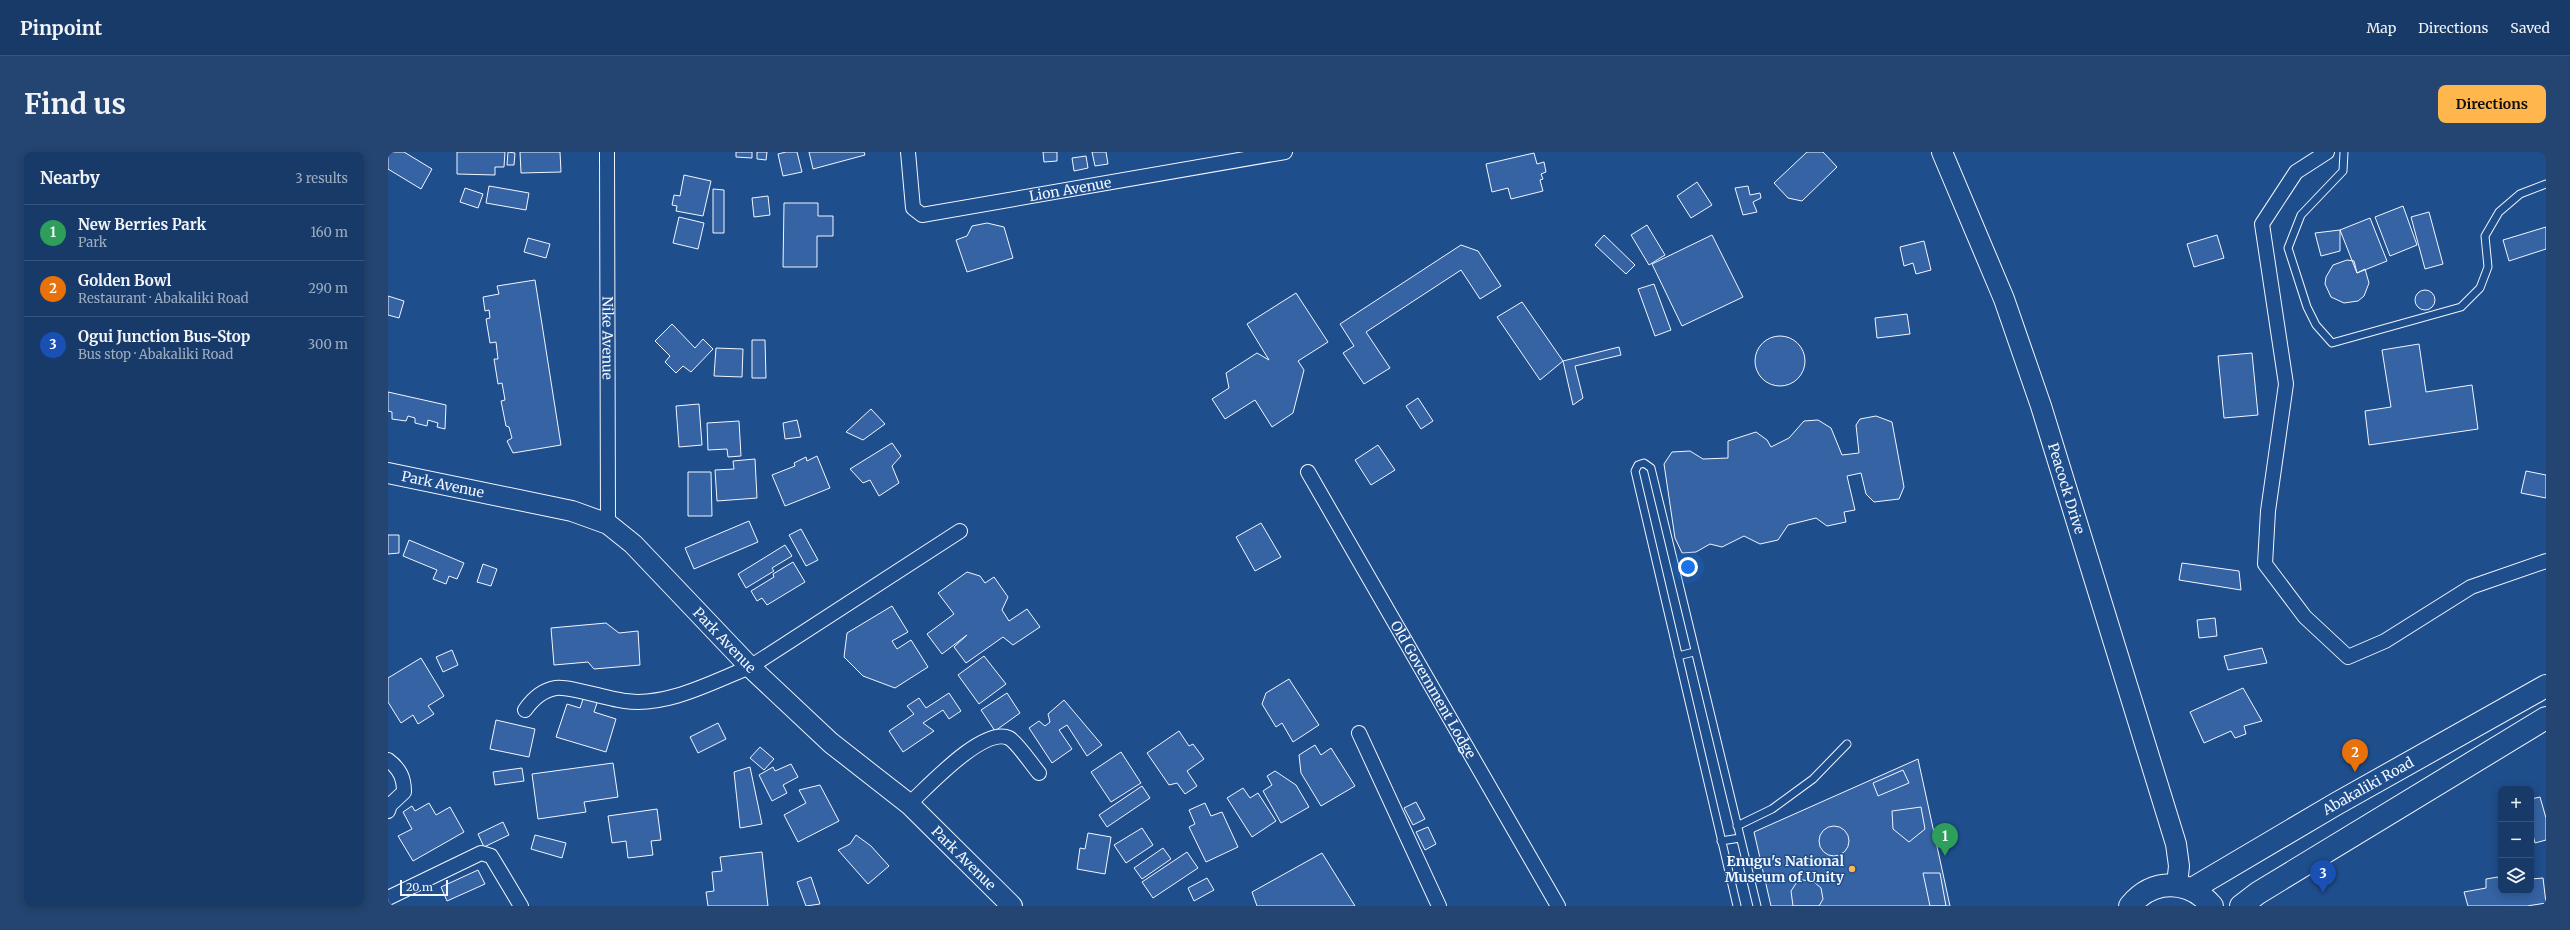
<!DOCTYPE html>
<html lang="en">
<head>
<meta charset="utf-8">
<style>
	body { margin:0; font-family:Merriweather,serif; background:#244571; color:#f1f3f6 }
	.controls { position:absolute; right:12px; bottom:12px; display:grid; overflow:hidden; border-radius:8px; box-shadow:0 2px 10px #0003 }
	.controls button { width:36px; height:36px; display:grid; place-items:center; padding:0; border:0; border-bottom:1px solid #36547d; background:#173a69; color:#f1f3f6; font:20px sans-serif }
	.scale { position:absolute; left:12px; bottom:10px; width:48px; box-sizing:border-box; padding-left:4px; border:2px solid #f2f6ff; border-top:0; font-size:11px; line-height:14px; white-space:nowrap; color:#f2f6ff; -webkit-text-stroke:3px #1f4e8c; paint-order:stroke }
	.you { position:absolute; left:1300px; top:415px; width:14px; height:14px; margin:-10px; border:3px solid #fff; border-radius:50%; background:#1a73e8; box-shadow:0 0 0 6px #1a73e833 }
	.badge { display:grid; place-items:center; width:26px; height:26px; border-radius:50%; background:#ffb74d; color:#fff; font-size:13px; font-weight:700 }
	.pin { position:absolute; translate:-50% -33px; filter:drop-shadow(0 1px 2px #0008) }
	.pin::after { content:''; position:absolute; top:21px; width:14px; height:12px; background:inherit; clip-path:polygon(0 0,100% 0,50% 100%) }
	.list { margin:0; padding:0; list-style:none }
	h2 { display:flex; justify-content:space-between; align-items:center; height:52px; margin:0; padding:0 16px; font-size:17px }
	h2 small { font-size:13px; font-weight:400; color:#9eadc0 }
	.list li { display:grid; grid-template-columns:26px 1fr auto; gap:12px; align-items:center; box-sizing:border-box; height:56px; padding:0 16px; border-top:1px solid #36547d }
	.list b { display:block; font-size:15px; white-space:nowrap }
	.list p { margin:0; font-size:13px; white-space:nowrap; color:#9eadc0 }
	.list em { font-size:13px; font-style:normal; color:#9eadc0 }
	.icon { flex:none; width:22px; height:22px; fill:none; stroke:currentColor; stroke-width:2; stroke-linecap:round; stroke-linejoin:round }
	.map { position:relative; flex:none; width:2158px; height:754px; overflow:hidden; border-radius:8px }
	header { display:flex; align-items:center; gap:24px; box-sizing:border-box; height:56px; padding:0 20px; background:#173a69; border-bottom:1px solid #36547d }
	header strong { font-size:19px }
	nav { display:flex; gap:22px; margin-inline-start:auto; font-size:14px }
	.intro { display:flex; align-items:center; justify-content:space-between; box-sizing:border-box; height:96px; padding:0 24px }
	h1 { margin:0; font-size:28px }
	.button { padding:10px 18px; border-radius:8px; background:#ffb74d; color:#111; font-size:14px; font-weight:700 }
	main { display:flex; gap:24px; padding:0 24px }
	aside { flex:1; background:#173a69; border-radius:8px; box-shadow:0 2px 10px #0003 }
	.map>svg:first-child { display:block }
</style>
</head>
<body>
<header>
<strong>Pinpoint</strong>
<nav><a>Map</a><a>Directions</a><a>Saved</a></nav>
</header>
<div class="intro"><h1>Find us</h1><a class="button">Directions</a></div>
<main>
<aside>
<h2>Nearby<small>3 results</small></h2>
<ul class="list">
<li><span class="badge" style="background:#2e9e5b">1</span><div><b>New Berries Park</b><p>Park</p></div><em>160 m</em></li>
<li><span class="badge" style="background:#e8710a">2</span><div><b>Golden Bowl</b><p>Restaurant · Abakaliki Road</p></div><em>290 m</em></li>
<li><span class="badge" style="background:#1a4fb4">3</span><div><b>Ogui Junction Bus-Stop</b><p>Bus stop · Abakaliki Road</p></div><em>300 m</em></li>
</ul>
</aside>
<div class="map">
<svg width="2158" height="754" viewBox="0 0 2158 754">
	<rect width="100%" height="100%" fill="#1f4e8c"/>
	<path fill="#3563a3" stroke="#f2f6ff" d="M 0,0 L 16,0 L 44,17 L 33,37 L 0,17 Z
		M 69,0 L 117,0 L 116,15 L 107,15 L 107,23 L 69,22 Z
		M 120,0 L 127,1 L 126,13 L 119,13 Z
		M 132,0 L 172,0 L 173,20 L 133,21 Z
		M 348,0 L 364,0 L 364,6 L 348,5 Z
		M 369,0 L 379,0 L 378,8 L 369,7 Z
		M 398,0 L 409,0 L 414,20 L 395,24 L 390,2 Z
		M 421,0 L 476,0 L 477,3 L 425,17 Z
		M 655,0 L 669,0 L 669,9 L 656,10 Z
		M 704,0 L 718,0 L 720,12 L 707,14 Z
		M 1419,0 L 1435,0 L 1449,15 L 1414,49 L 1400,46 L 1386,31 Z
		M 1146,1 L 1149,12 L 1156,10 L 1158,20 L 1153,22 L 1155,27 L 1152,28 L 1155,39 L 1123,47 L 1120,36 L 1104,40 L 1098,12 Z
		M 698,4 L 700,16 L 686,19 L 684,6 Z
		M 296,23 L 323,29 L 315,64 L 288,59 L 289,54 L 284,53 L 286,43 L 292,44 Z
		M 1309,30 L 1324,53 L 1303,66 L 1289,44 Z
		M 101,34 L 141,41 L 138,58 L 98,51 Z
		M 1360,34 L 1362,43 L 1372,41 L 1373,46 L 1365,50 L 1369,60 L 1355,63 L 1347,36 Z
		M 77,36 L 95,42 L 90,56 L 72,50 Z
		M 325,37 L 336,38 L 336,81 L 325,81 Z
		M 380,44 L 382,63 L 366,65 L 364,46 Z
		M 396,51 L 430,51 L 430,64 L 445,64 L 445,84 L 429,84 L 429,115 L 395,115 Z
		M 2015,54 L 2029,93 L 2002,104 L 1987,65 Z
		M 2041,60 L 2055,112 L 2037,117 L 2023,65 Z
		M 291,65 L 316,71 L 310,97 L 285,91 Z
		M 1982,66 L 1999,109 L 1969,121 L 1952,78 Z
		M 599,71 L 616,75 L 625,106 L 579,120 L 568,88 L 579,84 L 584,74 Z
		M 1259,73 L 1277,103 L 1261,113 L 1243,83 Z
		M 2158,75 L 2158,97 L 2121,109 L 2115,88 Z
		M 1952,78 L 1952,99 L 1933,104 L 1927,81 Z
		M 1216,83 L 1247,113 L 1238,122 L 1207,93 Z
		M 1324,83 L 1355,145 L 1294,174 L 1264,112 Z
		M 1829,83 L 1836,106 L 1806,115 L 1799,92 Z
		M 140,86 L 162,92 L 158,106 L 136,100 Z
		M 1536,89 L 1543,118 L 1528,122 L 1525,111 L 1516,114 L 1512,95 Z
		M 1073,93 L 1090,99 L 1113,134 L 1092,147 L 1073,118 L 978,180 L 1002,216 L 976,232 L 955,201 L 966,194 L 952,172 Z
		M 1959,108 L 1966,109 L 1969,121 L 1977,117 L 1981,131 L 1976,144 L 1970,149 L 1956,151 L 1943,145 L 1937,132 L 1938,125 L 1945,113 Z
		M 147,128 L 173,293 L 125,301 L 119,289 L 124,286 L 121,275 L 118,274 L 113,249 L 117,248 L 114,231 L 110,232 L 106,207 L 110,207 L 108,190 L 102,191 L 98,167 L 102,166 L 101,158 L 97,159 L 95,145 L 111,142 L 109,134 Z
		M 1266,132 L 1283,178 L 1267,184 L 1250,137 Z
		M2027 148a10 10 0 1 1 20 0a10 10 0 1 1-20 0Z
		M 908,141 L 940,190 L 910,209 L 916,218 L 905,261 L 884,275 L 867,248 L 837,267 L 824,247 L 841,236 L 838,221 L 869,201 L 881,208 L 859,172 Z
		M 0,144 L 16,149 L 11,166 L 0,163 Z
		M 1134,150 L 1175,209 L 1152,228 L 1109,165 Z
		M 1519,162 L 1522,182 L 1489,186 L 1487,166 Z
		M 284,172 L 307,196 L 315,187 L 325,197 L 303,220 L 295,214 L 288,221 L 277,210 L 282,204 L 267,189 Z
		M1367 209a25 25 0 1 1 50 0a25 25 0 1 1-50 0Z
		M 364,188 L 377,188 L 378,226 L 364,226 Z
		M 2031,192 L 2038,240 L 2084,233 L 2090,277 L 1981,293 L 1977,259 L 2003,255 L 1994,198 Z
		M 1231,195 L 1233,203 L 1187,214 L 1195,246 L 1185,253 L 1175,209 Z
		M 328,196 L 355,197 L 354,225 L 326,224 Z
		M 1864,201 L 1870,263 L 1836,266 L 1830,204 Z
		M 0,240 L 58,253 L 57,277 L 49,275 L 50,271 L 40,268 L 39,274 L 27,271 L 27,266 L 20,264 L 18,269 L 4,267 L 4,260 L 0,259 Z
		M 1030,246 L 1045,269 L 1033,277 L 1018,254 Z
		M 311,252 L 314,293 L 291,295 L 288,254 Z
		M 483,257 L 497,272 L 475,288 L 458,280 Z
		M 1488,264 L 1504,270 L 1516,335 L 1511,347 L 1486,350 L 1478,342 L 1473,321 L 1459,324 L 1467,358 L 1456,360 L 1458,370 L 1439,374 L 1428,366 L 1400,373 L 1390,388 L 1372,392 L 1356,384 L 1334,395 L 1322,392 L 1308,400 L 1294,401 L 1287,386 L 1276,312 L 1284,300 L 1302,299 L 1315,307 L 1340,306 L 1340,289 L 1368,280 L 1379,288 L 1383,295 L 1401,286 L 1416,269 L 1430,268 L 1443,276 L 1454,303 L 1471,301 L 1468,273 L 1472,267 Z
		M 409,268 L 413,285 L 397,287 L 395,271 Z
		M 351,269 L 353,304 L 340,305 L 339,297 L 320,298 L 319,271 Z
		M 504,291 L 513,304 L 504,314 L 511,331 L 491,344 L 482,328 L 475,331 L 462,317 Z
		M 990,293 L 1007,318 L 983,333 L 967,308 Z
		M 429,304 L 442,336 L 397,354 L 384,323 L 407,314 L 406,311 L 418,305 L 419,309 Z
		M 367,307 L 369,346 L 329,349 L 327,318 L 346,317 L 345,309 Z
		M 2138,319 L 2158,323 L 2158,346 L 2133,341 Z
		M 300,320 L 323,320 L 324,364 L 300,364 Z
		M 361,369 L 370,390 L 306,417 L 297,396 Z
		M 873,371 L 893,405 L 867,419 L 848,385 Z
		M 413,377 L 430,408 L 418,414 L 401,383 Z
		M 0,383 L 11,383 L 11,401 L 0,402 Z
		M 21,388 L 76,411 L 69,427 L 61,424 L 58,432 L 45,427 L 49,418 L 15,404 Z
		M 397,393 L 404,404 L 384,416 L 386,419 L 358,436 L 350,422 Z
		M 405,410 L 417,430 L 379,453 L 374,446 L 369,449 L 363,439 L 386,425 L 385,422 Z
		M 1794,411 L 1851,419 L 1853,438 L 1791,428 Z
		M 95,412 L 109,417 L 103,434 L 89,430 Z
		M 579,420 L 592,424 L 597,431 L 606,425 L 620,445 L 614,458 L 621,469 L 639,457 L 652,475 L 625,493 L 615,485 L 578,511 L 566,495 L 579,483 L 554,502 L 539,482 L 566,462 L 550,441 Z
		M 504,454 L 520,480 L 504,489 L 509,497 L 523,488 L 540,515 L 507,536 L 475,524 L 456,505 L 459,481 Z
		M 1827,466 L 1829,484 L 1811,486 L 1809,468 Z
		M 218,471 L 231,481 L 250,479 L 252,513 L 206,517 L 200,510 L 166,513 L 163,476 Z
		M 1874,496 L 1879,511 L 1840,518 L 1836,504 Z
		M 64,498 L 70,513 L 55,520 L 48,505 Z
		M 596,504 L 618,532 L 591,552 L 570,523 Z
		M 33,506 L 56,544 L 40,554 L 46,562 L 30,572 L 25,563 L 13,571 L 0,550 L 0,526 Z
		M 901,527 L 931,573 L 905,590 L 894,571 L 888,575 L 874,552 L 878,541 Z
		M 1855,536 L 1874,569 L 1856,574 L 1858,582 L 1847,586 L 1843,579 L 1816,591 L 1802,560 Z
		M 561,541 L 573,559 L 561,567 L 555,558 L 535,571 L 546,579 L 515,600 L 501,579 L 526,562 L 519,554 L 531,546 L 538,556 Z
		M 619,541 L 632,561 L 607,579 L 593,558 Z
		M 196,544 L 210,548 L 206,560 L 228,567 L 218,600 L 168,585 L 179,552 L 192,556 Z
		M 676,548 L 714,593 L 699,604 L 679,573 L 671,578 L 684,597 L 664,611 L 641,576 L 651,569 L 657,574 L 662,570 L 660,562 Z
		M 108,568 L 147,577 L 141,605 L 102,597 Z
		M 330,571 L 338,587 L 310,601 L 302,585 Z
		M 791,579 L 801,594 L 805,592 L 816,607 L 799,619 L 809,634 L 797,642 L 789,631 L 781,633 L 759,601 Z
		M 927,593 L 933,603 L 943,596 L 967,634 L 933,654 L 913,621 L 911,603 Z
		M 372,595 L 386,607 L 376,618 L 362,606 Z
		M 733,600 L 753,631 L 723,650 L 703,620 Z
		M 1530,607 L 1562,754 L 1383,754 L 1366,680 Z
		M 225,611 L 230,645 L 196,650 L 198,660 L 150,667 L 144,622 Z
		M 403,612 L 410,625 L 395,633 L 399,641 L 384,649 L 371,623 L 385,615 L 387,619 Z
		M 362,615 L 374,672 L 352,676 L 346,620 Z
		M 134,616 L 136,629 L 107,633 L 105,620 Z
		M 1515,618 L 1521,631 L 1490,644 L 1485,631 Z
		M 887,619 L 908,633 L 921,655 L 893,671 L 875,639 L 884,633 L 879,624 Z
		M 432,633 L 451,669 L 410,690 L 396,663 L 418,651 L 411,638 Z
		M 754,634 L 762,646 L 719,675 L 711,663 Z
		M 855,636 L 862,646 L 870,641 L 888,669 L 864,685 L 839,646 Z
		M 2152,645 L 2158,666 L 2158,688 L 2147,691 L 2143,676 L 2143,647 Z
		M 1028,650 L 1037,667 L 1025,673 L 1016,656 Z
		M 41,651 L 48,663 L 62,655 L 76,680 L 25,709 L 10,684 L 24,677 L 15,660 L 24,654 L 27,659 Z
		M 817,651 L 823,664 L 834,660 L 850,695 L 818,710 L 801,675 L 807,672 L 801,658 Z
		M 1533,655 L 1537,677 L 1521,690 L 1505,677 L 1504,659 Z
		M 269,657 L 273,688 L 263,689 L 265,703 L 240,706 L 238,689 L 224,691 L 220,664 Z
		M 115,670 L 121,683 L 96,695 L 90,682 Z
		M1431 689a15 15 0 1 1 30 0a15 15 0 1 1-30 0Z
		M 1040,675 L 1048,692 L 1037,698 L 1028,680 Z
		M 754,676 L 765,693 L 738,711 L 726,693 Z
		M 700,681 L 723,685 L 717,722 L 689,717 L 692,696 L 697,697 Z
		M 147,683 L 178,691 L 174,706 L 143,697 Z
		M 468,683 L 483,694 L 501,714 L 480,732 L 450,698 L 462,692 Z
		M 775,696 L 783,707 L 754,727 L 746,716 Z
		M 374,700 L 380,754 L 320,754 L 318,740 L 326,739 L 324,720 L 334,719 L 332,705 Z
		M 799,700 L 810,716 L 765,746 L 754,730 Z
		M 934,701 L 967,754 L 869,754 L 864,740 Z
		M 90,718 L 97,732 L 59,749 L 53,735 Z
		M 1535,721 L 1552,721 L 1558,754 L 1542,754 Z
		M 423,725 L 432,752 L 418,754 L 409,730 Z
		M 2110,725 L 2113,739 L 2143,739 L 2143,727 L 2155,726 L 2158,751 L 2139,754 L 2080,754 L 2076,740 L 2098,736 L 2098,727 Z
		M 819,726 L 826,738 L 806,749 L 800,736 Z
		M 1414,728 L 1425,729 L 1433,736 L 1435,747 L 1431,754 L 1405,754 L 1403,739 L 1409,730 Z"/>
	<g fill="none" stroke-linecap="round" stroke-linejoin="round">
		<g stroke="#f2f6ff" stroke-width="9">
			<path id="lane" d="M 1956,0 L 1955,19 L 1913,63 L 1900,96 L 1919,155 L 1928,173 L 1944,191 L 2073,155 L 2092,136 L 2100,115 L 2097,84 L 2111,60 L 2132,42 L 2158,32
				M 1290,504 L 1306,500
				M 1349,674 L 1384,657 L 1425,627 L 1459,592
				M 1333,689 L 1352,686
				M 1349,754 L 1247,319 L 1250,313 L 1256,311 L 1263,316 L 1369,754"/>
		</g>
		<g stroke="#f2f6ff" stroke-width="16">
			<g id="street">
				<path id="s1" d="M 219,0 L 220,372"/>
				<path id="s2" d="M 520,0 L 525,56 L 534,63 L 897,0"/>
				<path d="M 1939,0 L 1908,20 L 1874,72 L 1898,232 L 1880,359 L 1877,412 L 1917,465 L 1960,505 L 1997,489 L 2083,435 L 2158,409"/>
				<path id="s3" d="M 920,320 L 1170,754"/>
				<path d="M 137,558 C 144,548 154,538 168,536 C 181,534 220,547 237,549 C 279,555 324,530 362,515 L 572,379"/>
				<path d="M 971,581 L 1051,754"/>
				<path d="M 0,608 C 12,617 16,626 16,640 L 2,653 L 0,659"/>
				<path d="M 521,652 C 539,636 595,574 621,586 C 629,590 644,613 651,621"/>
				<path d="M 0,746 L 93,701 L 103,704 L 133,754"/>
			</g>
		</g>
		<g stroke="#f2f6ff" stroke-width="22">
			<g id="secondary">
				<path id="s4" d="M 1554,0 L 1616,147 L 1653,254 L 1788,692 L 1791,714 L 1789,733"/>
				<path id="s5" d="M 0,321 L 184,359 L 220,372 L 245,392 L 362,515 L 443,591 L 521,652 L 624,754"/>
			</g>
		</g>
		<g stroke="#f2f6ff" stroke-width="24">
			<g id="primary">
				<path id="s6" d="M 1804,737 L 1948,652 L 2158,534"/>
				<path d="M 1742,754 C 1765,726 1801,727 1824,754"/>
				<path d="M 1853,754 L 1870,741 L 2158,566"/>
			</g>
		</g>
		<use href="#lane" stroke="#1f4e8c" stroke-width="7"/>
		<use href="#street" stroke="#1f4e8c" stroke-width="14"/>
		<use href="#secondary" stroke="#1f4e8c" stroke-width="20"/>
		<use href="#primary" stroke="#1f4e8c" stroke-width="22"/>
	</g>
	<circle fill="#ffb74d" stroke="#1f4e8c" stroke-width="1.5" cx="1464" cy="717" r="4"/>
	<g text-anchor="middle" dominant-baseline="central" stroke-width="3" stroke-linejoin="round" paint-order="stroke">
		<g font-size="14" fill="#f2f6ff" stroke="#1f4e8c">
			<text stroke="none"><textPath href="#s2" startOffset="218">Lion Avenue</textPath></text>
			<text stroke="none"><textPath href="#s1" startOffset="186">Nike Avenue</textPath></text>
			<text stroke="none"><textPath href="#s5" startOffset="56">Park Avenue</textPath></text>
			<text stroke="none"><textPath href="#s4" startOffset="359">Peacock Drive</textPath></text>
			<text stroke="none"><textPath href="#s5" startOffset="391">Park Avenue</textPath></text>
			<text stroke="none"><textPath href="#s3" startOffset="251">Old Government Lodge</textPath></text>
			<text stroke="none"><textPath href="#s6" startOffset="204">Abakaliki Road</textPath></text>
			<text stroke="none"><textPath href="#s5" startOffset="715">Park Avenue</textPath></text>
		</g>
		<g font-size="14" font-weight="bold" fill="#f2f6ff" stroke="#1f4e8c" text-anchor="end">
			<text x="1456" y="709">Enugu's National<tspan x="1456" dy="16">Museum of Unity</tspan></text>
		</g>
	</g>
</svg>
<div class="controls">
<button>+</button>
<button>−</button>
<button><svg class="icon" aria-label="layers" viewBox="0 0 24 24"><path d="M12 4l9 5-9 5-9-5zM3 14l9 5 9-5"/></svg></button>
</div>
<div class="scale">20 m</div>
<div class="you"></div>
<div class="pin badge" style="left:1557px;top:704px;background:#2e9e5b">1</div>
<div class="pin badge" style="left:1967px;top:620px;background:#e8710a">2</div>
<div class="pin badge" style="left:1935px;top:741px;background:#1a4fb4">3</div>
</div>
</main>
</body>
</html>
